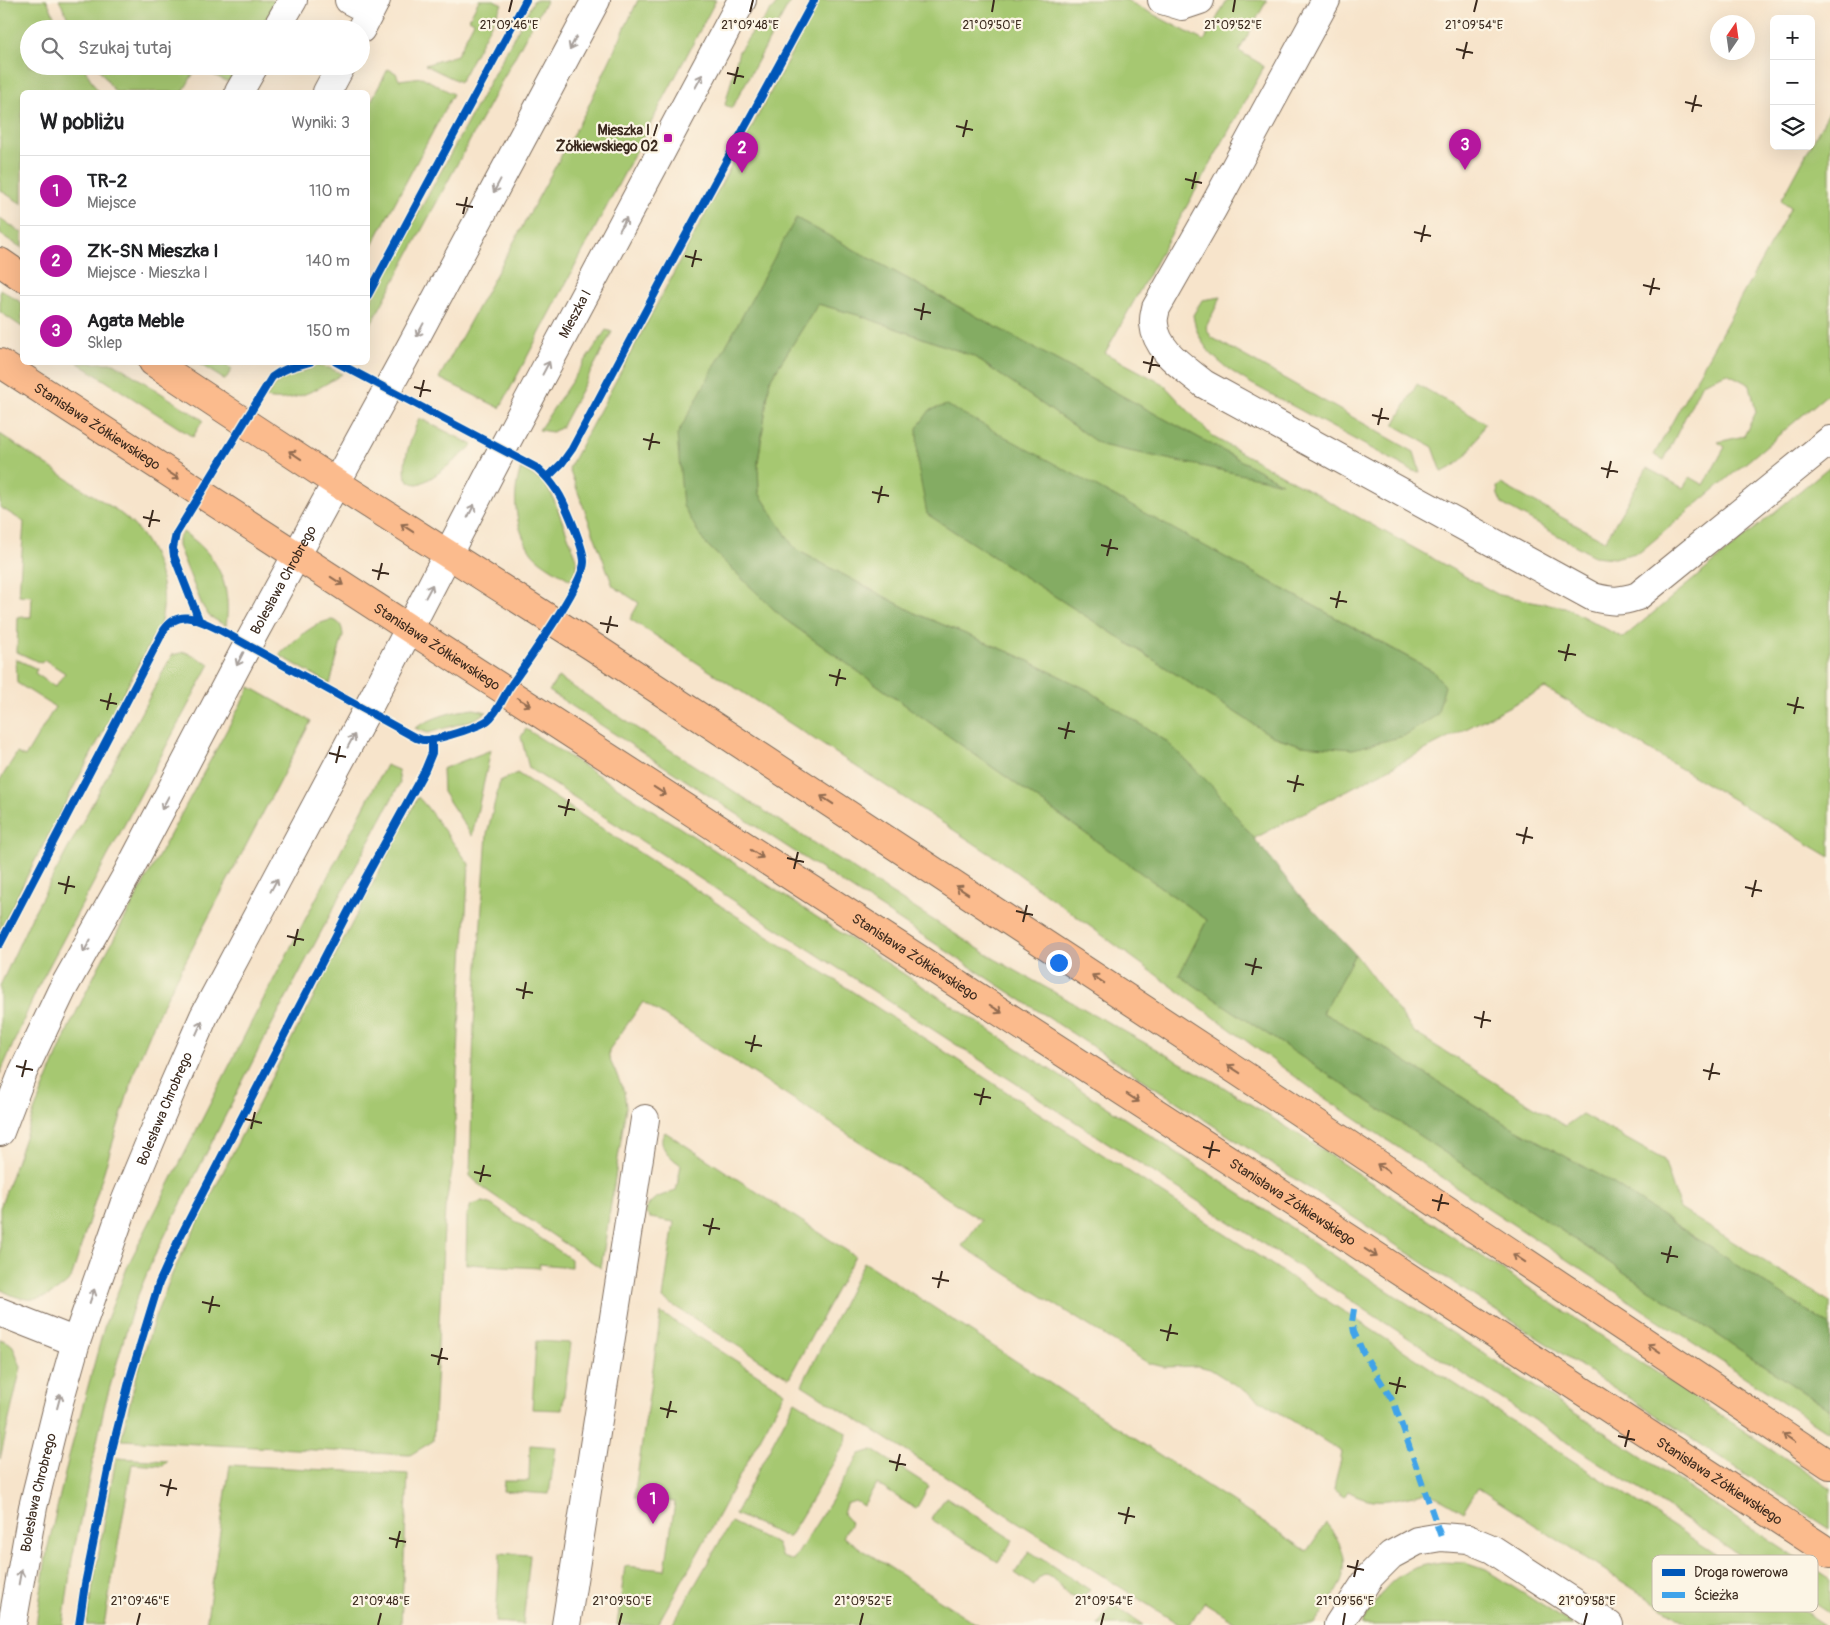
<!DOCTYPE html>
<html lang="pl">
<head>
<meta charset="utf-8">
<style>
	body { margin:0; font-family:Pangolin,sans-serif; background:#f6f6f6; color:#202124 }
	.controls { position:absolute; right:15px; top:15px; display:grid; overflow:hidden; border-radius:8px; box-shadow:0 5px 20px #0002 }
	.controls button { width:45px; height:45px; display:grid; place-items:center; padding:0; border:0; border-bottom:1px solid #e0e0e0; background:#fff; color:#202124; font:25px sans-serif }
	.compass { position:absolute; left:1710px; top:15px; width:45px; height:45px; border-radius:50%; background:#fff; box-shadow:0 5px 20px #0002; rotate:13deg }
	.you { position:absolute; left:1058px; top:962px; width:18px; height:18px; margin:-12px; border:4px solid #fff; border-radius:50%; background:#1a73e8; box-shadow:0 0 0 8px #1a73e833 }
	.badge { display:grid; place-items:center; width:32px; height:32px; border-radius:50%; background:#b5179e; color:#fff; font-size:16px; font-weight:700 }
	.pin { position:absolute; translate:-50% -41px; filter:drop-shadow(0 1px 2px #0008) }
	.pin::after { content:''; position:absolute; top:26px; width:18px; height:15px; background:inherit; clip-path:polygon(0 0,100% 0,50% 100%) }
	.list { margin:0; padding:0; list-style:none }
	h2 { display:flex; justify-content:space-between; align-items:center; height:65px; margin:0; padding:0 20px; font-size:21px }
	h2 small { font-size:16px; font-weight:400; color:#757577 }
	.list li { display:grid; grid-template-columns:32px 1fr auto; gap:15px; align-items:center; box-sizing:border-box; height:70px; padding:0 20px; border-top:1px solid #e0e0e0 }
	.list b { display:block; font-size:19px; white-space:nowrap }
	.list p { margin:0; font-size:16px; white-space:nowrap; color:#757577 }
	.list em { font-size:16px; font-style:normal; color:#757577 }
	.icon { flex:none; width:28px; height:28px; fill:none; stroke:currentColor; stroke-width:2; stroke-linecap:round; stroke-linejoin:round }
	.map { position:relative; flex:none; width:1830px; height:1625px; overflow:hidden }
	.search { position:absolute; background:#fff; box-shadow:0 5px 20px #0002; left:20px; top:20px; width:350px; height:55px; display:flex; align-items:center; gap:12px; box-sizing:border-box; padding:0 18px; border-radius:28px; color:#757577; font-size:19px }
	.panel { position:absolute; background:#fff; box-shadow:0 5px 20px #0002; left:20px; top:90px; width:350px; height:275px; border-radius:8px }
	.map>svg:first-child { display:block }
</style>
</head>
<body>
<div class="map">
<svg width="1830" height="1625" viewBox="0 0 1830 1625">
	<rect width="100%" height="100%" fill="#fcf5e5"/>
	<filter id="ink" filterUnits="userSpaceOnUse"><feTurbulence type="fractalNoise" baseFrequency=".02" numOctaves="2"/><feDisplacementMap in="SourceGraphic" scale="10" xChannelSelector="R" yChannelSelector="G"/><feConvolveMatrix kernelMatrix="1 2 1 2 8 2 1 2 1" color-interpolation-filters="sRGB"/></filter>
	<filter id="wash" filterUnits="userSpaceOnUse"><feTurbulence type="fractalNoise" baseFrequency=".0096" numOctaves="4" result="noise"/><feDisplacementMap in="SourceGraphic" scale="20" xChannelSelector="R" yChannelSelector="G"/><feGaussianBlur stdDeviation="1.12" result="paint"/><feColorMatrix in="noise" values="0 0 0 0 0 0 0 0 0 0 0 0 0 0 0 0 0 1.4 0 .05"/><feComposite in="paint" operator="in"/></filter>
	<g filter="url(#wash)">
		<rect width="100%" height="100%" fill="#f7e4cb"/>
		<path fill="#a6c871" stroke="#707948" fill-rule="evenodd" d="M 0,0 L 47,0 L 60,29 L 29,29 L 29,66 L 83,66 L 98,92 L 22,92 L 22,204 L 0,190 Z
			M 59,0 L 272,0 L 278,3 L 263,29 L 74,29 Z
			M 479,0 L 494,0 L 502,4 L 460,82 L 425,65 L 457,55 L 474,22 L 469,19 Z
			M 534,0 L 547,0 L 533,23 L 368,330 L 368,306 Z
			M 638,0 L 716,0 L 500,408 L 439,378 L 587,109 Z
			M 780,0 L 791,0 L 732,108 L 725,105 L 739,51 L 751,34 Z
			M 820,0 L 1126,0 L 1204,41 L 1227,0 L 1267,0 L 1239,51 L 1261,64 L 1263,67 L 1261,73 L 1105,353 L 1163,384 L 1213,437 L 1499,595 L 1565,607 L 1623,638 L 1830,466 L 1830,857 L 1545,688 L 1253,839 L 1213,787 L 1166,741 L 1088,690 L 1014,654 L 917,614 L 795,549 L 759,493 L 758,462 L 770,380 L 818,304 L 858,315 L 973,356 L 1101,445 L 1280,482 L 796,218 L 704,542 L 783,618 L 1207,920 L 1179,975 L 1830,1410 L 1830,1433 L 1482,1204 L 1323,1097 L 998,859 L 630,619 L 639,603 L 613,586 L 569,468 ZM 947,406 L 1388,646 L 1433,671 L 1301,745 L 1272,736 L 927,514 Z
			M 97,66 L 242,66 L 233,81 L 226,81 L 197,67 L 183,92 L 115,92 Z
			M 388,69 L 396,73 L 399,80 L 422,77 L 453,94 L 368,253 L 368,107 Z
			M 1830,110 L 1830,392 L 1640,552 L 1614,558 L 1594,556 L 1502,504 L 1498,495 L 1497,487 L 1501,484 L 1605,541 L 1647,468 L 1683,488 L 1690,477 L 1704,485 L 1725,447 L 1718,442 L 1744,436 L 1756,412 L 1750,385 L 1727,373 L 1702,383 L 1664,460 L 1654,455 L 1791,207 L 1781,201 Z
			M 0,218 L 22,233 L 22,248 L 0,234 Z
			M 0,289 L 22,303 L 22,327 L 0,312 Z
			M 1221,297 L 1206,327 L 1211,337 L 1414,452 L 1420,472 L 1413,471 L 1252,384 C 1223,367 1198,350 1193,315 L 1202,300 Z
			M 606,330 L 612,332 L 561,428 L 552,432 L 539,430 Z
			M 78,363 L 114,363 L 203,420 L 193,437 Z
			M 198,363 L 222,363 L 232,369 L 225,380 Z
			M 317,366 L 329,368 L 342,374 C 320,388 294,404 266,398 L 280,379 Z
			M 1417,384 L 1485,423 C 1473,446 1467,461 1442,472 L 1433,447 L 1394,425 Z
			M 419,418 L 473,445 C 463,454 429,483 417,484 C 413,484 409,481 406,478 C 402,458 412,437 419,418 Z
			M 0,434 C 28,453 56,471 83,489 C 97,498 112,506 125,517 C 154,541 171,587 160,624 L 30,870 L 0,931 L 0,780 L 17,753 L 25,757 L 55,707 L 17,683 L 16,659 L 37,669 L 35,673 L 55,687 L 65,673 L 45,660 L 41,663 L 17,652 L 18,617 L 31,617 L 32,596 L 19,595 L 24,522 L 0,507 Z
			M 521,468 L 543,482 L 552,495 L 577,559 L 577,569 L 570,580 C 560,573 540,563 532,553 C 515,529 511,495 521,468 Z
			M 183,532 C 217,554 232,584 226,626 L 209,616 L 202,605 L 178,546 L 178,539 Z
			M 332,620 C 341,622 342,627 343,635 L 330,684 L 279,655 C 295,641 311,623 332,620 Z
			M 185,652 L 210,664 L 38,987 L 0,1074 L 0,986 L 33,914 L 172,655 Z
			M 558,677 L 886,890 L 993,958 L 1222,1086 L 1307,1140 L 1830,1488 L 1830,1529 L 549,691 Z
			M 250,687 L 311,721 L 158,1014 L 136,1067 L 71,1279 C 49,1301 28,1306 0,1289 L 0,1208 L 35,1109 L 69,1027 L 98,968 Z
			M 474,709 L 487,712 L 473,720 L 428,733 L 415,728 C 434,717 452,711 474,709 Z
			M 526,729 L 696,838 L 1830,1580 L 1830,1614 L 1332,1288 L 529,768 L 521,737 Z
			M 491,750 L 472,836 L 443,792 L 442,769 Z
			M 386,765 L 398,770 L 400,783 L 260,1047 L 152,1261 L 133,1307 L 105,1404 L 72,1559 L 63,1625 L 36,1625 L 47,1551 L 69,1456 L 105,1324 L 129,1263 L 251,1023 Z
			M 517,773 L 1825,1625 L 1689,1625 L 1478,1488 L 1463,1512 C 1450,1504 1438,1495 1423,1493 C 1392,1499 1377,1507 1348,1491 L 1344,1497 L 1334,1490 C 1335,1476 1341,1465 1342,1452 L 1210,1369 L 1198,1366 L 1164,1367 L 1148,1363 L 962,1246 L 981,1220 L 643,1002 L 609,1050 L 609,1058 L 624,1091 L 626,1107 L 601,1268 L 483,1188 L 470,1176 L 474,1024 L 487,834 L 500,781 Z
			M 418,797 L 426,806 L 469,864 L 460,1011 L 453,1165 L 445,1208 L 433,1441 L 410,1455 L 121,1440 L 135,1382 L 155,1317 L 173,1272 L 240,1138 Z
			M 1355,954 L 1415,1033 L 1565,1126 L 1582,1114 L 1664,1160 L 1680,1209 L 1830,1302 L 1830,1326 L 1603,1177 L 1492,1116 L 1367,1037 L 1323,1013 Z
			M 665,1132 L 855,1256 L 789,1378 L 663,1299 L 674,1222 L 650,1218 L 646,1214 C 646,1198 664,1195 676,1191 L 681,1165 C 671,1158 655,1145 665,1132 Z
			M 483,1202 L 490,1204 L 571,1259 L 571,1267 L 539,1264 L 540,1268 L 466,1264 L 467,1215 L 471,1205 Z
			M 864,1262 L 1307,1551 L 1326,1523 C 1361,1566 1340,1586 1314,1625 L 1241,1625 L 1204,1602 L 1190,1625 L 1180,1625 L 802,1385 Z
			M 661,1313 L 785,1392 L 700,1549 L 657,1625 L 617,1625 L 625,1566 L 665,1570 L 675,1502 L 634,1498 Z
			M 0,1339 L 8,1342 L 13,1346 L 21,1367 L 0,1459 Z
			M 536,1341 L 571,1343 L 562,1410 L 532,1409 Z
			M 795,1401 L 847,1433 L 846,1442 L 789,1537 L 786,1537 L 735,1514 Z
			M 530,1445 L 556,1447 L 549,1494 L 503,1491 L 504,1481 L 529,1481 Z
			M 873,1450 L 929,1486 L 916,1509 L 877,1484 L 863,1506 L 855,1501 L 846,1504 L 843,1514 L 851,1523 L 843,1537 L 978,1625 L 672,1625 L 731,1522 L 777,1544 L 782,1557 L 793,1561 L 860,1454 Z
			M 116,1458 L 168,1461 L 163,1466 L 132,1464 L 104,1625 L 86,1625 Z
			M 230,1465 L 408,1474 L 401,1625 L 206,1625 Z
			M 946,1497 L 1013,1540 L 998,1562 L 931,1519 Z
			M 1029,1551 L 1090,1590 L 1082,1598 C 1077,1598 1071,1598 1067,1594 C 1057,1586 1047,1561 1034,1586 L 1015,1573 Z
			M 500,1553 L 530,1555 L 523,1624 L 496,1622 Z
			M 1441,1562 L 1466,1563 L 1486,1570 L 1573,1625 L 1361,1625 C 1384,1587 1394,1569 1441,1562 Z
			M 1112,1604 L 1143,1625 L 1098,1625 Z"/>
		<path fill="#84ac63" stroke="#606b40" d="M 796,218 L 1282,483 L 1101,445 L 973,356 L 858,315 L 818,304 L 770,380 L 758,462 L 759,493 L 795,549 L 917,614 L 1014,654 L 1088,690 L 1166,741 L 1213,787 L 1301,897 L 1355,954 L 1323,1013 L 1367,1037 L 1492,1116 L 1603,1177 L 1830,1326 L 1830,1410 L 1179,975 L 1207,920 L 783,618 L 704,542 L 683,506 L 677,435 Z
			M 947,405 L 1433,671 L 1445,686 L 1437,715 L 1404,736 L 1353,749 L 1301,745 L 1272,736 L 927,514 L 918,467 L 917,428 L 930,410 Z"/>
	</g>
	<g filter="url(#ink)">
		<g fill="none" stroke-linecap="round" stroke-linejoin="round">
			<g stroke="#7d6b5b" stroke-width="30">
				<g id="minor">
					<path d="M 349,0 L 370,11"/>
					<path d="M 1162,0 L 1182,6 L 1200,0"/>
					<path d="M 1326,0 L 1213,208 L 1156,308 C 1155,313 1153,319 1154,324 C 1156,351 1185,368 1204,384 L 1593,597 C 1612,602 1620,602 1638,596 L 1830,440"/>
					<path d="M 276,29 L 293,0"/>
					<path d="M 361,29 L 376,0"/>
					<path d="M 239,92 L 254,66"/>
					<path d="M 327,92 L 341,66"/>
					<path id="s1" d="M 0,1132 L 23,1072 L 62,990 L 125,878 L 248,644 L 410,348 L 596,0"/>
					<path d="M 0,1312 L 76,1342"/>
					<path id="s2" d="M 12,1625 L 33,1507 L 59,1402 L 76,1342 L 125,1202 L 172,1089 L 204,1016 L 367,710 L 502,450 L 742,0"/>
					<path d="M 566,1625 L 645,1119"/>
					<path d="M 1338,1625 L 1370,1576 L 1391,1555 L 1417,1541 L 1441,1537 L 1468,1539 L 1492,1549 L 1609,1625"/>
				</g>
			</g>
			<g stroke="#7d6b5b" stroke-width="30">
				<g id="major">
					<path d="M 0,262 L 22,277"/>
					<path d="M 153,362 L 335,482 L 595,648 L 1274,1095 L 1830,1465"/>
					<path id="s3" d="M 0,363 L 1295,1203 L 1830,1553"/>
				</g>
			</g>
			<use href="#minor" stroke="#fff" stroke-width="28"/>
			<use href="#major" stroke="#fbbb8d" stroke-width="28"/>
			<path stroke="#3fa3ea" stroke-width="6" stroke-dasharray="12 6" stroke-linecap="butt" d="M 1354,1309 L 1352,1322 L 1354,1332 L 1363,1352 L 1394,1403 L 1441,1537"/>
			<g stroke="#fcf5e5" stroke-width="11">
				<path id="cycleway" d="M 368,295 L 526,0
					M 547,478 L 562,463 L 572,449 L 679,248 L 814,0
					M 199,620 L 174,556 L 173,548 L 176,534 L 272,377 C 283,368 297,366 310,362
					M 0,944 L 164,630 C 180,607 200,621 220,630 L 416,738 C 419,738 421,740 423,740 C 435,741 479,727 488,720 C 497,713 503,698 509,688 C 524,666 584,584 584,562 C 584,548 565,503 557,491 C 552,483 545,475 537,468 L 336,362
					M 79,1625 L 85,1584 L 112,1450 L 130,1378 L 159,1283 L 178,1241 L 274,1055 L 365,879 L 425,770 L 432,753 L 432,739"/>
			</g>
			<use href="#cycleway" stroke="#0057b8" stroke-width="8"/>
		</g>
		<defs><path id="oneway-shaft" d="M-6 0H5M1.5-3L5.5 0L1.5 3" fill="none" stroke-width="1.6" stroke-linecap="round" stroke-linejoin="round" transform="scale(1.25)"/></defs>
		<g stroke="#a79f9a">
			<use href="#oneway-shaft" transform="translate(573 43) rotate(118)"/>
			<use href="#oneway-shaft" transform="translate(699 81) rotate(-62)"/>
			<use href="#oneway-shaft" transform="translate(497 186) rotate(118)"/>
			<use href="#oneway-shaft" transform="translate(623 224) rotate(-62)"/>
			<use href="#oneway-shaft" transform="translate(420 330) rotate(118)"/>
			<use href="#oneway-shaft" transform="translate(546 368) rotate(-62)"/>
			<use href="#oneway-shaft" transform="translate(471 511) rotate(-63)"/>
			<use href="#oneway-shaft" transform="translate(429 591) rotate(-62)"/>
			<use href="#oneway-shaft" transform="translate(240 659) rotate(117)"/>
			<use href="#oneway-shaft" transform="translate(351 741) rotate(-62)"/>
			<use href="#oneway-shaft" transform="translate(165 803) rotate(118)"/>
			<use href="#oneway-shaft" transform="translate(274 885) rotate(-62)"/>
			<use href="#oneway-shaft" transform="translate(87 946) rotate(119)"/>
			<use href="#oneway-shaft" transform="translate(199 1028) rotate(-66)"/>
			<use href="#oneway-shaft" transform="translate(92 1296) rotate(-71)"/>
			<use href="#oneway-shaft" transform="translate(59 1401) rotate(-75)"/>
			<use href="#oneway-shaft" transform="translate(20 1577) rotate(-80)"/>
		</g>
		<g stroke="#916b50">
			<use href="#oneway-shaft" transform="translate(295 455) rotate(-146)"/>
			<use href="#oneway-shaft" transform="translate(173 475) rotate(33)"/>
			<use href="#oneway-shaft" transform="translate(407 528) rotate(-147)"/>
			<use href="#oneway-shaft" transform="translate(337 581) rotate(33)"/>
			<use href="#oneway-shaft" transform="translate(524 702) rotate(32)"/>
			<use href="#oneway-shaft" transform="translate(660 791) rotate(33)"/>
			<use href="#oneway-shaft" transform="translate(827 800) rotate(-147)"/>
			<use href="#oneway-shaft" transform="translate(757 854) rotate(33)"/>
			<use href="#oneway-shaft" transform="translate(962 890) rotate(-147)"/>
			<use href="#oneway-shaft" transform="translate(1098 979) rotate(-147)"/>
			<use href="#oneway-shaft" transform="translate(996 1009) rotate(33)"/>
			<use href="#oneway-shaft" transform="translate(1234 1069) rotate(-147)"/>
			<use href="#oneway-shaft" transform="translate(1133 1098) rotate(33)"/>
			<use href="#oneway-shaft" transform="translate(1383 1168) rotate(-146)"/>
			<use href="#oneway-shaft" transform="translate(1371 1253) rotate(33)"/>
			<use href="#oneway-shaft" transform="translate(1519 1258) rotate(-146)"/>
			<use href="#oneway-shaft" transform="translate(1654 1348) rotate(-146)"/>
			<use href="#oneway-shaft" transform="translate(1789 1438) rotate(-146)"/>
		</g>
	</g>
	<path fill="none" stroke="#3b2a1e" stroke-width="2" d="M 509,12 L 512,0M 750,12 L 753,0M 992,12 L 994,0M 1233,12 L 1235,0M 1474,12 L 1477,0M 1456,49 L 1473,53M 1463,59 L 1467,42M 727,73 L 744,77M 734,84 L 738,67M 1685,102 L 1702,106M 1692,112 L 1696,95M 956,126 L 973,130M 963,137 L 967,120M 1185,179 L 1202,183M 1192,189 L 1196,172M 456,204 L 473,207M 463,214 L 467,197M 1414,232 L 1431,236M 1421,242 L 1425,225M 685,256 L 702,260M 692,267 L 696,250M 1643,285 L 1660,289M 1650,295 L 1654,278M 914,309 L 931,313M 921,320 L 924,303M 1143,362 L 1160,366M 1149,373 L 1153,356M 414,387 L 431,391M 420,397 L 424,380M 1372,415 L 1389,419M 1378,425 L 1382,408M 643,439 L 660,443M 649,450 L 653,433M 1601,468 L 1618,472M 1607,478 L 1611,461M 872,492 L 889,496M 878,503 L 882,486M 143,517 L 160,521M 149,527 L 153,510M 1101,545 L 1118,549M 1107,556 L 1111,539M 372,570 L 389,574M 378,580 L 382,563M 1330,598 L 1347,602M 1336,608 L 1340,591M 600,623 L 618,626M 607,633 L 611,616M 1558,651 L 1576,655M 1565,661 L 1569,644M 829,675 L 846,679M 836,686 L 840,669M 100,700 L 117,704M 1787,704 L 1804,708M 107,710 L 111,693M 1794,714 L 1798,697M 1058,728 L 1075,732M 1065,739 L 1069,722M 329,753 L 346,757M 336,763 L 340,746M 1287,781 L 1304,785M 1294,792 L 1298,775M 558,806 L 575,810M 565,816 L 569,799M 1516,834 L 1533,838M 1523,844 L 1527,827M 787,858 L 804,862M 794,869 L 798,852M 58,883 L 75,887M 1745,887 L 1762,891M 65,894 L 69,876M 1752,897 L 1756,880M 1016,911 L 1033,915M 1023,922 L 1027,905M 287,936 L 304,940M 294,946 L 298,929M 1245,964 L 1262,968M 1252,975 L 1256,958M 516,989 L 533,993M 523,999 L 526,982M 1474,1017 L 1491,1021M 1481,1028 L 1484,1011M 745,1042 L 762,1046M 751,1052 L 755,1035M 16,1066 L 33,1070M 1703,1070 L 1720,1074M 22,1077 L 26,1060M 1709,1080 L 1713,1063M 974,1094 L 991,1098M 980,1105 L 984,1088M 245,1119 L 262,1123M 251,1129 L 255,1112M 1203,1147 L 1220,1151M 1209,1158 L 1213,1141M 474,1172 L 491,1176M 480,1182 L 484,1165M 1432,1200 L 1449,1204M 1438,1211 L 1442,1194M 703,1225 L 720,1229M 709,1235 L 713,1218M 1661,1253 L 1678,1257M 1667,1263 L 1671,1246M 932,1278 L 949,1281M 938,1288 L 942,1271M 202,1302 L 220,1306M 209,1313 L 213,1296M 1160,1330 L 1178,1334M 1167,1341 L 1171,1324M 431,1355 L 448,1359M 438,1365 L 442,1348M 1389,1383 L 1406,1387M 1396,1394 L 1400,1377M 660,1408 L 677,1412M 667,1418 L 671,1401M 1618,1436 L 1635,1440M 1625,1447 L 1629,1430M 889,1461 L 906,1465M 896,1471 L 900,1454M 160,1485 L 177,1489M 167,1496 L 171,1479M 1118,1513 L 1135,1517M 1125,1524 L 1129,1507M 389,1538 L 406,1542M 396,1548 L 400,1531M 1347,1566 L 1364,1570M 1354,1577 L 1358,1560M 137,1625 L 140,1613M 378,1625 L 381,1613M 619,1625 L 622,1613M 860,1625 L 863,1613M 1101,1625 L 1104,1613M 1343,1625 L 1345,1613M 1584,1625 L 1587,1613"/>
	<rect fill="#b5179e" stroke="#fcf5e5" stroke-width="2" x="663" y="133" width="10" height="10" rx="2.5"/>
	<g text-anchor="middle" dominant-baseline="central" stroke-width="4.5" stroke-linejoin="round" paint-order="stroke">
		<g font-size="14" font-weight="bold" fill="#3b2a1e" stroke="#fcf5e5" text-anchor="end">
			<text x="658" y="130">Mieszka I /<tspan x="658" dy="16">Żółkiewskiego 02</tspan></text>
		</g>
		<g font-size="14" fill="#3b2a1e" stroke="#fcf5e5">
			<text stroke="none"><textPath href="#s2" startOffset="1435">Mieszka I</textPath></text>
			<text stroke="none"><textPath href="#s3" startOffset="116">Stanisława Żółkiewskiego</textPath></text>
			<text stroke="none"><textPath href="#s1" startOffset="621">Bolesława Chrobrego</textPath></text>
			<text stroke="none"><textPath href="#s3" startOffset="521">Stanisława Żółkiewskiego</textPath></text>
			<text stroke="none"><textPath href="#s3" startOffset="1091">Stanisława Żółkiewskiego</textPath></text>
			<text stroke="none"><textPath href="#s2" startOffset="540">Bolesława Chrobrego</textPath></text>
			<text stroke="none"><textPath href="#s3" startOffset="1541">Stanisława Żółkiewskiego</textPath></text>
			<text stroke="none"><textPath href="#s3" startOffset="2051">Stanisława Żółkiewskiego</textPath></text>
			<text stroke="none"><textPath href="#s2" startOffset="135">Bolesława Chrobrego</textPath></text>
		</g>
	</g>
	<rect x="1652" y="1555" width="166" height="57" rx="8" fill="#fcf5e5" stroke="#c2b8a9" stroke-width="1"/>
	<rect x="1662" y="1569" width="23" height="7" fill="#0057b8"/>
	<rect x="1662" y="1592" width="23" height="6" fill="#3fa3ea"/>
	<g font-size="14" fill="#3b2a1e">
		<text x="1694" y="1577">Droga rowerowa</text>
		<text x="1694" y="1600">Ścieżka</text>
	</g>
	<g font-size="12" text-anchor="middle" fill="#3b2a1e" stroke="#fcf5e5" stroke-width="4.5" stroke-linejoin="round" paint-order="stroke">
		<text x="509" y="29">21°09'46"E</text>
		<text x="750" y="29">21°09'48"E</text>
		<text x="992" y="29">21°09'50"E</text>
		<text x="1233" y="29">21°09'52"E</text>
		<text x="1474" y="29">21°09'54"E</text>
		<text x="140" y="1605">21°09'46"E</text>
		<text x="381" y="1605">21°09'48"E</text>
		<text x="622" y="1605">21°09'50"E</text>
		<text x="863" y="1605">21°09'52"E</text>
		<text x="1104" y="1605">21°09'54"E</text>
		<text x="1345" y="1605">21°09'56"E</text>
		<text x="1587" y="1605">21°09'58"E</text>
	</g>
</svg>
<div class="controls">
<button>+</button>
<button>−</button>
<button><svg class="icon" aria-label="layers" viewBox="0 0 24 24"><path d="M12 4l9 5-9 5-9-5zM3 14l9 5 9-5"/></svg></button>
</div>
<svg class="compass" viewBox="-18 -18 36 36"><path d="M0-13l5 13h-10z" fill="#e53935"/><path d="M0 13l5-13h-10z" fill="#757577"/></svg>
<div class="you"></div>
<div class="pin badge" style="left:653px;top:1524px">1</div>
<div class="pin badge" style="left:742px;top:173px">2</div>
<div class="pin badge" style="left:1465px;top:170px">3</div>
<div class="search"><svg class="icon" aria-label="search" viewBox="0 0 24 24"><circle cx="10" cy="10" r="6"/><path d="M15 15l6 6"/></svg>Szukaj tutaj</div>
<section class="panel">
<h2>W pobliżu<small>Wyniki: 3</small></h2>
<ul class="list">
<li><span class="badge">1</span><div><b>TR-2</b><p>Miejsce</p></div><em>110 m</em></li>
<li><span class="badge">2</span><div><b>ZK-SN Mieszka I</b><p>Miejsce · Mieszka I</p></div><em>140 m</em></li>
<li><span class="badge">3</span><div><b>Agata Meble</b><p>Sklep</p></div><em>150 m</em></li>
</ul>
</section>
</div>
</body>
</html>
